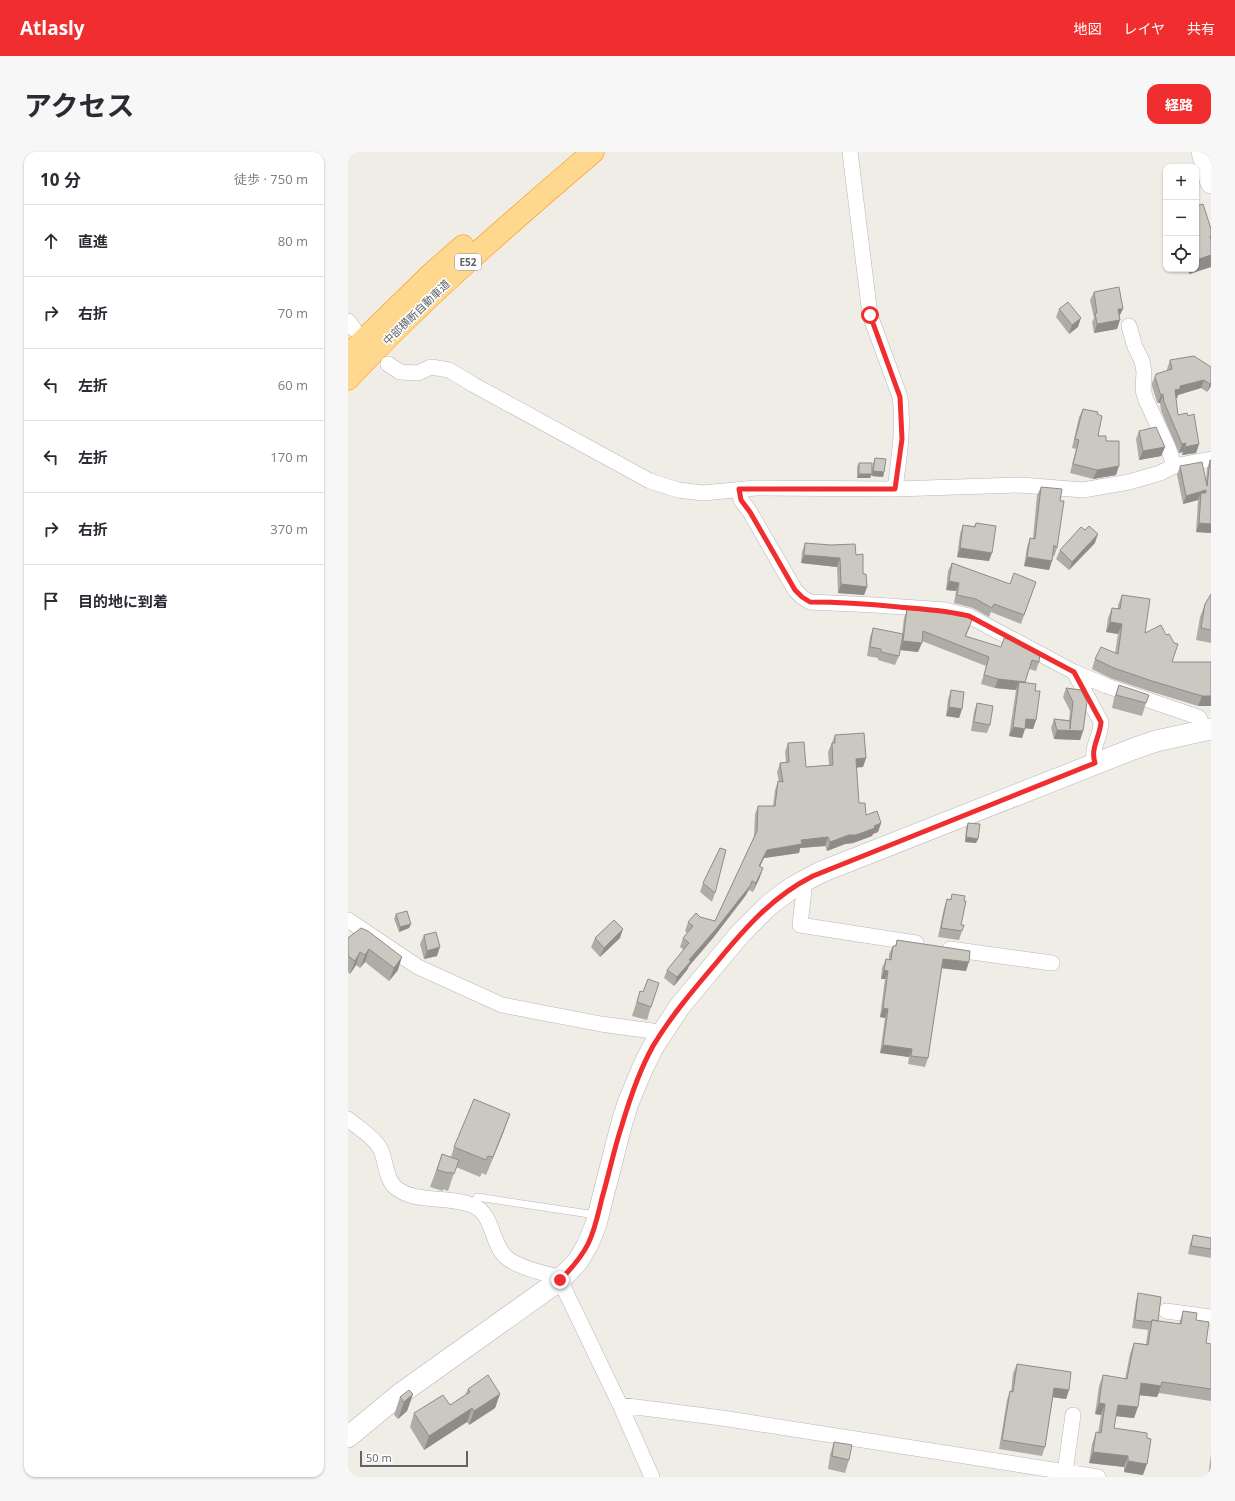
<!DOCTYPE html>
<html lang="ja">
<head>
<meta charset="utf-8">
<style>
	body { margin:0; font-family:"Open Sans","Noto Sans JP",sans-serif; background:#f7f7f7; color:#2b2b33 }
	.controls { position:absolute; right:12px; top:12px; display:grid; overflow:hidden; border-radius:8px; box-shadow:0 1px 3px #0004 }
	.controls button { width:36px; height:36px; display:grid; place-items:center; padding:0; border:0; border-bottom:1px solid #e1e1e2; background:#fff; color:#2b2b33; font:20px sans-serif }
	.scale { position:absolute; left:12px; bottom:10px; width:108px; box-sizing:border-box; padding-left:4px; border:2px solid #5e6367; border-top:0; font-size:11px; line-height:14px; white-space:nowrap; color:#5e6367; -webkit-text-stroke:3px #fff; paint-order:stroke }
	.stop { position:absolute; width:12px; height:12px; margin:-9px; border:3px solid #f02d2f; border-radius:50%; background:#fff }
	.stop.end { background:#f02d2f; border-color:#fff; box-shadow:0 1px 4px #0008 }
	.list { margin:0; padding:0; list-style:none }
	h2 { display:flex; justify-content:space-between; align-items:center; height:52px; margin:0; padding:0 16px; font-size:17px }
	h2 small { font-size:13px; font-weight:400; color:#7c7c81 }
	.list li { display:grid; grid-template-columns:26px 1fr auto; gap:12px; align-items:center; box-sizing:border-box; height:72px; padding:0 16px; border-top:1px solid #e1e1e2 }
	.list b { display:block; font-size:15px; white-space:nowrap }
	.list em { font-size:13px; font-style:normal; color:#7c7c81 }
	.icon { flex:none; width:22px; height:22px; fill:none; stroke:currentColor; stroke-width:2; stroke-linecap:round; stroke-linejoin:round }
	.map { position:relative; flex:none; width:863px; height:1325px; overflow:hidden; border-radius:12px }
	header { display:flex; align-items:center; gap:24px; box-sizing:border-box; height:56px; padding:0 20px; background:#f02d2f; color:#fff }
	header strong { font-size:19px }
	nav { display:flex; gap:22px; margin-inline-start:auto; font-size:14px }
	.intro { display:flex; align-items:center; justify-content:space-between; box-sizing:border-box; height:96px; padding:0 24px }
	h1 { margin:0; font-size:28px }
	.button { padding:10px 18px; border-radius:12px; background:#f02d2f; color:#fff; font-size:14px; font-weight:700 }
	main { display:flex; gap:24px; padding:0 24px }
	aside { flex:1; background:#fff; border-radius:12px; box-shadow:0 1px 3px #0004 }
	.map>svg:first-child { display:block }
</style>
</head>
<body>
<header>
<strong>Atlasly</strong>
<nav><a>地図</a><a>レイヤ</a><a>共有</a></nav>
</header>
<div class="intro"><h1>アクセス</h1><a class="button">経路</a></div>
<main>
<aside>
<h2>10 分<small>徒歩 · 750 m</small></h2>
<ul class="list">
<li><svg class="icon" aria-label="ahead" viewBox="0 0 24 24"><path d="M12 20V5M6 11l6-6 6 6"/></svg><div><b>直進</b></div><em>80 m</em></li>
<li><svg class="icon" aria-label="right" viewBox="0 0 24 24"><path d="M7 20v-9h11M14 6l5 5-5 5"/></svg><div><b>右折</b></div><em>70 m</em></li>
<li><svg class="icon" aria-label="left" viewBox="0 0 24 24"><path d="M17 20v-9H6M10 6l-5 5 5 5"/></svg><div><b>左折</b></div><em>60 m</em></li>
<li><svg class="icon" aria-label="left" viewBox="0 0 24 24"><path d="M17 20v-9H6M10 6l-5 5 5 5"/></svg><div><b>左折</b></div><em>170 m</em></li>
<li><svg class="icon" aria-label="right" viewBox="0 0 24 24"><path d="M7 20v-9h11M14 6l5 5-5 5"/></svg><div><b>右折</b></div><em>370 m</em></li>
<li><svg class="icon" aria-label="arrive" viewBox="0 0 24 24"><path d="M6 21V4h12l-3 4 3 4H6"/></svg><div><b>目的地に到着</b></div></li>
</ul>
</aside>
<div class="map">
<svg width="863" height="1325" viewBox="0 0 863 1325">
	<rect width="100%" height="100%" fill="#f0ede6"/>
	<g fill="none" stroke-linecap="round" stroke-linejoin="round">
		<g stroke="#b4b7bb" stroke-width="8">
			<path id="service" d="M 126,1054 L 129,1045 L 248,1063"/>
		</g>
		<g stroke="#b4b7bb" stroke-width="16">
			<path id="minor" d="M 502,0 L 522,163 L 552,245 C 556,276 551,306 547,337
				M 0,169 L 6,177
				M 781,174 L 787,195 L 794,209 L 796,220 L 795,238 L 798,248 L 820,295 L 826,314
				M 40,212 L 52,220 L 70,221 L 83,215 L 101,218 L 126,233 L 302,329 L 330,338 L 355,341 L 408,336 L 547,337 L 673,333 L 735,338 L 781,330 L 812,321 L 826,314 L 863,307
				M 391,337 L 393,348 L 402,360 L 447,438 L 454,445 L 462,450 L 527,453 L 597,458 L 621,464 L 726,520 L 759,534 L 850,565 L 852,567 L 855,578
				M 726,520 L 753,570 C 753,585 742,596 747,611
				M 455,729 L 456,738 L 452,773 L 568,791
				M 0,768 L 70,815 L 154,853 L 253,872 L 304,879 L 312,882
				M 602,797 L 704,811
				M 0,967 C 10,976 25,984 32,996 C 38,1007 37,1026 47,1035 C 66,1052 102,1043 126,1054 C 146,1063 143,1093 159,1106 C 170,1115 194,1121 207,1124 L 212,1128 L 272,1253 L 304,1325
				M 818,1159 L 863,1165
				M 272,1253 L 374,1266 L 750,1325
				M 717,1320 L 725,1263"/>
		</g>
		<g stroke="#b2b7bb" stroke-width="22">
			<path id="secondary" d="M 854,0 L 863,31
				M 0,1285 L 52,1242 L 212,1128 L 230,1109 L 240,1092 L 248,1072 L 273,974 L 280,951 L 295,915 L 305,895 L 332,854 L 392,782 L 421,753 L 445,735 L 473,720 L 785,597 L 808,589 L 863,577"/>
		</g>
		<g stroke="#f79300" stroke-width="23">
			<path id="motorway" d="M 0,203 L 82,123 L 115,94
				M 0,227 C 76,145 161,72 245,0"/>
		</g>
		<use href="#service" stroke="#fff" stroke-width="7"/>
		<use href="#minor" stroke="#fff" stroke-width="15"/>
		<use href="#secondary" stroke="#fff" stroke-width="21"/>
		<use href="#motorway" stroke="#ffd88f" stroke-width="22"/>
	</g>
	<path fill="#afaca7" d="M 855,52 L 863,77 L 863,115 L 841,122 L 840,117 L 848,117 L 848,54 Z
		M 746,140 L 772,165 L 769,177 L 746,181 L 744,170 L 746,166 L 742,148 Z
		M 711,157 L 730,175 L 721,182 L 708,165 Z
		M 822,208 L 863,215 L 863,234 L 859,240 L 853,236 L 830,243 L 829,246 L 828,246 L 830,263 L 840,264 L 851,292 L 848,301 L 834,303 L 835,300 L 831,301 L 813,259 L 812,251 L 810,251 L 809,250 L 804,234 L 804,231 L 808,222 L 819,219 L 819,217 Z
		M 735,257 L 749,262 L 750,284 L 758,289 L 768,323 L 745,327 L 722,321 L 728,297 L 724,296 L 731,265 Z
		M 791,279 L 817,295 L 813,304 L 791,308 L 788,287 Z
		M 527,306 L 536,320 L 535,325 L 524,324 L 524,322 L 522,326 L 509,326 L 509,315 L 511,311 L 524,320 L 525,311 Z
		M 862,308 L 863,308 L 863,381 L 848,380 L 850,348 L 835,352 L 829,323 L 832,314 L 858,328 L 859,317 Z
		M 693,335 L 712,349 L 709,396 L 706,405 L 705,403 L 701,418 L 676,414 L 679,395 L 682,386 L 685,386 L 689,343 Z
		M 628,371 L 641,409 L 609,405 L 612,382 L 615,373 L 626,374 Z
		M 457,391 L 508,403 L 519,435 L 516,443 L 490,441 L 489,415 L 453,411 L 454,400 Z
		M 747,391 L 721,418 L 708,407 L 712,398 Z
		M 604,411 L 662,432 L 688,430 L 673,472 L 643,460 L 641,465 L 625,456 L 606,451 L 608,439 L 598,438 L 600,419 Z
		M 863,442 L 863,491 L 848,488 L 852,465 L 857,452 Z
		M 774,443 L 797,481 L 824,510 L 863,510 L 863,554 L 850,554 L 801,539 L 762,526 L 744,517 L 747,507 L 767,501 L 770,482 L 758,480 L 760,466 L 764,456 L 770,456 L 770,453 Z
		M 559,457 L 584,460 L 585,457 L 622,475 L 618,484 L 691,510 L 688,519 L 681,517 L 677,531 L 687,539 L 688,568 L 685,577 L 677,576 L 674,586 L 661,584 L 668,538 L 647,536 L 633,532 L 638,514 L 574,489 L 570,500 L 552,498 L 551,504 L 547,513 L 530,508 L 530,506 L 519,504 L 522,485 L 525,476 L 554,482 L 556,466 Z
		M 771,533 L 798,551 L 794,564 L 764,556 L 766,546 Z
		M 718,536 L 733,538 L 735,579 L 732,588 L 706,587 L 703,576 L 706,567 L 721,568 L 722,559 L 715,545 Z
		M 603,538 L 614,557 L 611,566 L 598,564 L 600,547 Z
		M 629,551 L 642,573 L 639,581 L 623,579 L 626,560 Z
		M 487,583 L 518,606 L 515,615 L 508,615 L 511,651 L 518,663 L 533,671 L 530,680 L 525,682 L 524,684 L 505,691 L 497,692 L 479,699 L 477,694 L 452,696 L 451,701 L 416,706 L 412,714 L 412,725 L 405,740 L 401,738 L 398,743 L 365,786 L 341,814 L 339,818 L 326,834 L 316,826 L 319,818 L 336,798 L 332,795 L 335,786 L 339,781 L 337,779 L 340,770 L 352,765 L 367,769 L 406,685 L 407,662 L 410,654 L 425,654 L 427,638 L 430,629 L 431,630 L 429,620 L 432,611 L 438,610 L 437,600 L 440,591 L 458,615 L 481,613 L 480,600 Z
		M 620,671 L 630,687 L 628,691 L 617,690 L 618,676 Z
		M 355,731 L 367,741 L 364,750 L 352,740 Z
		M 604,742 L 613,773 L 614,779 L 611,788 L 590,785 L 596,756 L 599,747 L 602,748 Z
		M 48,762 L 63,772 L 61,776 L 51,780 L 46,767 Z
		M 13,776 L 50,818 L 41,829 L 17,810 L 12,816 L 8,813 L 2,822 L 0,820 L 0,786 Z
		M 76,783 L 89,804 L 76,807 L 72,792 Z
		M 247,786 L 272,786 L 252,805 L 243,795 Z
		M 549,788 L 618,819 L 594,816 L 580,906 L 577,915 L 560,912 L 561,905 L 532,901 L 537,866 L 532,865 L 537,827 L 533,827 L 534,816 L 538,807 L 541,807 L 541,802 L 545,794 L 547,794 Z
		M 300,827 L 303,855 L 299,868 L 284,864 L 292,839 L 295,840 Z
		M 156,979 L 138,1023 L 134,1021 L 132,1025 L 108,1015 L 100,1039 L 95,1037 L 95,1039 L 82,1035 L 94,1002 L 103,1005 L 106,995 Z
		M 845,1083 L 863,1086 L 863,1106 L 840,1102 L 842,1092 Z
		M 790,1141 L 810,1169 L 831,1172 L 835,1159 L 848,1168 L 858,1191 L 863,1192 L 863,1249 L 811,1241 L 809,1245 L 792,1243 L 786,1266 L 768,1264 L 766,1276 L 795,1323 L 776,1320 L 776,1315 L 741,1311 L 744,1292 L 748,1280 L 750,1281 L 753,1263 L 747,1262 L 751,1234 L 755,1223 L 777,1227 L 782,1202 L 786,1191 L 798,1192 L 800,1178 L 784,1176 L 788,1149 Z
		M 669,1212 L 721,1238 L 718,1247 L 705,1245 L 697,1295 L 694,1304 L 651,1297 L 659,1248 L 662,1239 L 663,1240 L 665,1221 Z
		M 120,1237 L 152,1242 L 147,1256 L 121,1273 L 119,1270 L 76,1298 L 62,1275 L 66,1261 L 102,1253 L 117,1243 Z
		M 65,1242 L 59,1259 L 50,1267 L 46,1263 L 52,1245 Z
		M 486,1290 L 501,1308 L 497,1321 L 480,1317 L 482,1303 Z
		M 863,1302 L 863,1325 L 860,1325 Z"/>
	<path fill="#8e8c88" d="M 863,103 L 863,115 L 841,122 L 843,117 L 848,117 L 848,108 Z
		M 770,157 L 775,157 L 771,165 Z
		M 733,166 L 730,175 L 721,182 L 724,173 Z
		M 772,168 L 769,177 L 746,181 L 749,172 Z
		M 856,228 L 853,236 L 830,243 L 829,246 L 824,247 L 827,238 L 832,234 Z
		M 863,231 L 863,234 L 859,240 L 862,232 Z
		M 815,242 L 812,251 L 810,251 L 813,243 Z
		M 838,291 L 835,300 L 831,301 L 834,292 Z
		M 851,292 L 848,301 L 834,303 L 837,295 Z
		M 817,295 L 813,304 L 791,308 L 795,299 Z
		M 771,314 L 768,323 L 745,327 L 749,318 Z
		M 525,319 L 536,320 L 535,325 L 524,324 Z
		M 511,322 L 524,322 L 522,326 L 509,326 Z
		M 858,338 L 855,346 L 853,341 L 850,348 L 835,352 L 838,344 Z
		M 851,371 L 863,372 L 863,381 L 848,380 Z
		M 750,382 L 747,391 L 721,418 L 724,410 Z
		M 612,396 L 644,401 L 641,409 L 609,405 Z
		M 456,403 L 492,406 L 489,415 L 453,411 Z
		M 679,405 L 704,409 L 701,418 L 676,414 Z
		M 601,429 L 611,431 L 608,439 L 598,438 Z
		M 493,432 L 519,435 L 516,443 L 490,441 Z
		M 762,470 L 774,472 L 770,482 L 758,480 Z
		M 555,489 L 574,491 L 570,500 L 552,498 Z
		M 650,527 L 677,530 L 674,539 L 671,530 L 668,538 L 647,536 Z
		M 854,544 L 863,544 L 863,554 L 850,554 Z
		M 601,555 L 614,557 L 611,566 L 598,564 Z
		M 678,567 L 688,568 L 685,577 L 675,576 Z
		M 665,575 L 677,577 L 674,586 L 661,584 Z
		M 709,578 L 735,579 L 732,588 L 706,587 Z
		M 518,606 L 515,615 L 505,616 L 508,607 Z
		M 533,671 L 530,680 L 525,682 L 524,684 L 505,691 L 497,692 L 479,699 L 482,690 Z
		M 480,685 L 477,694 L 452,696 L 451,701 L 416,706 L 408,723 L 411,714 L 419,698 L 453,688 Z
		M 618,685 L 630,687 L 628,691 L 617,690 Z
		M 415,716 L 412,725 L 405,740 L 408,731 Z
		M 404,729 L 398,743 L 365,786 L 341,814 L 339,818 L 326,834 L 329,825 L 341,808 Z
		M 63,772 L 61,776 L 51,780 L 52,775 Z
		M 275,777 L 272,786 L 252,805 L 256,796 Z
		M 92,795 L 89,804 L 76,807 L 79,799 Z
		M 21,797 L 17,810 L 12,816 L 17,803 Z
		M 12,800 L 8,813 L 2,822 L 7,809 Z
		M 54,805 L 50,818 L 41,829 L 46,816 Z
		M 595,807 L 621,810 L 618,819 L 592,816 Z
		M 536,818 L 540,819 L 537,827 L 533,827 Z
		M 535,856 L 540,857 L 537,866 L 532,865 Z
		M 535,893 L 564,897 L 561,905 L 532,901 Z
		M 162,962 L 156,979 L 138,1023 L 145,1005 Z
		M 793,1231 L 813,1234 L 809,1245 L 789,1243 Z
		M 706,1236 L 721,1238 L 718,1247 L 703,1245 Z
		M 65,1242 L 59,1259 L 50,1267 L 56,1250 Z
		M 152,1242 L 147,1256 L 121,1273 L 126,1259 Z
		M 751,1251 L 757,1252 L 753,1263 L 747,1262 Z
		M 770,1253 L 790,1255 L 786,1266 L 766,1264 Z
		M 124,1256 L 119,1270 L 76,1298 L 81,1284 Z
		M 745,1300 L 780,1304 L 776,1315 L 741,1311 Z
		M 780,1309 L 799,1312 L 795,1323 L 776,1320 Z
		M 863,1318 L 863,1325 L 860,1325 Z"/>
	<path fill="#cbc8c2" stroke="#8e8c88" d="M 855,52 L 863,77 L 863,84 L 862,84 L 863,88 L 863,103 L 848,108 L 848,54 Z
		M 771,135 L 775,157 L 770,157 L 772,168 L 749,172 L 747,161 L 749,161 L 746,140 Z
		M 720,150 L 733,166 L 724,173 L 711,157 Z
		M 846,204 L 863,215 L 863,231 L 862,232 L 856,228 L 832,234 L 832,237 L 827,238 L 830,263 L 839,261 L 840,264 L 846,262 L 851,292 L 837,295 L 838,291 L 834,292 L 816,250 L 815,242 L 813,243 L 812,241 L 807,225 L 808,222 L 824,217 L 822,208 Z
		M 735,257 L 750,260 L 749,262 L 754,264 L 750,284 L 758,284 L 758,289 L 771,289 L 771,314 L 749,318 L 725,312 L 731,288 L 727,287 Z
		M 808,275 L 817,295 L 795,299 L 791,279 Z
		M 527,306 L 538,307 L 536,320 L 525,319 Z
		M 862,308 L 863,308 L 863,372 L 851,371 L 853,341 L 858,341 L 858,338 L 838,344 L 832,314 L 854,310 L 859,334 Z
		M 511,311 L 524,311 L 524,322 L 511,322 Z
		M 693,335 L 714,337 L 712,349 L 716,349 L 709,396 L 706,393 L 704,409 L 679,405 L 682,386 L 687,387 Z
		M 628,371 L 648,374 L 644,401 L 612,396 L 615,373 L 627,375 Z
		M 741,374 L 750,382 L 724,410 L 712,398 L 733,375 L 737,378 Z
		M 457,391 L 483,393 L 507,392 L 508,403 L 515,402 L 515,422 L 518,422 L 519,435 L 493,432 L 492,406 L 456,403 Z
		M 604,411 L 662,432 L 666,421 L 688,430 L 676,463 L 646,452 L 644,456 L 628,447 L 609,443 L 611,431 L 601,429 Z
		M 863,442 L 863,478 L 853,476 L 857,452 Z
		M 774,443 L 802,447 L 797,481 L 813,473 L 818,483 L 821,482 L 826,491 L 830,492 L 824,510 L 863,510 L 863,544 L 854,544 L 804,529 L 766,516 L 747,507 L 753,495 L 770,502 L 774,472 L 762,470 L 764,456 L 772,457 Z
		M 559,457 L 585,460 L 585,457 L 599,458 L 621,464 L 625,466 L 617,484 L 653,495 L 656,486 L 672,491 L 692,502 L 691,510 L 684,508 L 677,530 L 650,527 L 636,523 L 641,505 L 575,479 L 574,491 L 555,489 Z
		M 525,476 L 555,482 L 551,504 L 533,500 L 533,497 L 522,495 Z
		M 671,530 L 688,532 L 687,539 L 692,539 L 688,568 L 678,567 L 677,577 L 665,575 Z
		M 771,533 L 801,543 L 798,551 L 768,543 Z
		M 718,536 L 733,538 L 739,550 L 735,579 L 709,578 L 706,567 L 722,569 L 722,577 L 725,550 Z
		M 603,538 L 616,540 L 614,557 L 601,555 Z
		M 629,551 L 645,554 L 642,573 L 626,570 Z
		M 516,581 L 518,606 L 508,607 L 511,651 L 517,651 L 518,663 L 529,659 L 533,671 L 526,674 L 527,676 L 508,683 L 501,683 L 482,690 L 480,685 L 453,688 L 454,692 L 419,698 L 411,714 L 415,716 L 408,731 L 404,729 L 402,734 L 368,777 L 341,808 L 343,809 L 329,825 L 319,818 L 341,791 L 335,786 L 345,774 L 340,770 L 348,761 L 352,765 L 367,769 L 409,679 L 410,654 L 427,654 L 430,629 L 435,630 L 432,611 L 441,610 L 440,591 L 456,590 L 458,615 L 485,613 L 484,591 L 487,591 L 487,583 Z
		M 620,671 L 632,672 L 630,687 L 618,685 Z
		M 372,696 L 378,698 L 367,741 L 355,731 Z
		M 604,742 L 617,744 L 616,749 L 618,749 L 613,773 L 616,773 L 614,779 L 593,776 L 599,747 L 603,748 Z
		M 59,759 L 63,772 L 52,775 L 48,762 Z
		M 266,768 L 275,777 L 256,796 L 247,786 Z
		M 13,776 L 20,779 L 54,805 L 46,816 L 21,797 L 17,803 L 12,800 L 7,809 L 0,804 L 0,786 Z
		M 88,780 L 92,795 L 79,799 L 76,783 Z
		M 549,788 L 622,799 L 621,810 L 595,807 L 580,906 L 563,904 L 564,897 L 535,893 L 540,857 L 535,856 L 540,819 L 536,818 L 538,807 L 543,808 L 545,794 L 548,794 Z
		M 300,827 L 311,831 L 303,855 L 289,850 L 292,839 L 295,840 Z
		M 126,947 L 162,962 L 145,1005 L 140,1004 L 138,1008 L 106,995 Z
		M 94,1002 L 111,1008 L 106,1022 L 102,1020 L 101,1021 L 89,1018 Z
		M 845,1083 L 863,1086 L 863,1097 L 843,1094 Z
		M 790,1141 L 813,1145 L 810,1169 L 804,1168 L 803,1170 L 787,1168 Z
		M 835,1159 L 849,1161 L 848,1168 L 861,1170 L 858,1191 L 863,1192 L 863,1237 L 814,1230 L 813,1234 L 793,1231 L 790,1255 L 770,1253 L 766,1276 L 799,1281 L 799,1286 L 803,1287 L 799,1312 L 780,1309 L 780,1304 L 745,1300 L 748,1280 L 753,1281 L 757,1252 L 751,1251 L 755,1223 L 779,1227 L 786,1191 L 800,1193 L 804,1168 L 833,1172 Z
		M 669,1212 L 723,1220 L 721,1238 L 706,1236 L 697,1295 L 654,1288 L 662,1239 L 665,1240 Z
		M 140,1223 L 152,1242 L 126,1259 L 124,1256 L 81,1284 L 66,1261 L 95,1243 L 102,1253 L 122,1240 L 120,1237 Z
		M 61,1238 L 65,1242 L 56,1250 L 52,1245 Z
		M 486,1290 L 504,1293 L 501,1308 L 484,1304 Z"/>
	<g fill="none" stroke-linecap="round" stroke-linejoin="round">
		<path stroke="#f02d2f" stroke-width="5" d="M 212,1128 C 223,1117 233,1106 240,1092 C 247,1078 250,1062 254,1046 C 261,1022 266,997 274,973 C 282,946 291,919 305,894 C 323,864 346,837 369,810 C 397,776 425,744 465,724 L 747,611 C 742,596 752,585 753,570 L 726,520 L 621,464 C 598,458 575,457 551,455 C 521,452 492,450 462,450 L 454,445 L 447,438 L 402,360 L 393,348 L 391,337 L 547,337 L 554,287 L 552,245 L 522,163"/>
	</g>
	<g text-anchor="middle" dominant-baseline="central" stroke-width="3" stroke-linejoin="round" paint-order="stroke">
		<rect fill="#fff" stroke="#8e9295" stroke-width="1" x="107" y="102" width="26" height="16" rx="3"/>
		<g font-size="10" font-weight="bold" fill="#5e6367">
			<text x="120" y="110">E52</text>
		</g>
		<g font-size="11" fill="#5e6367" stroke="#fff">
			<text transform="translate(68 160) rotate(-44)">中部横断自動車道</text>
		</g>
	</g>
</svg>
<div class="controls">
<button>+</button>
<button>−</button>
<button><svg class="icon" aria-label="locate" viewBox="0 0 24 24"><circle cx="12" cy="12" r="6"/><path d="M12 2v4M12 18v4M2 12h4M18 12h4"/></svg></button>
</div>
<div class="scale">50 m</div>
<div class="stop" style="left:522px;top:163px"></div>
<div class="stop end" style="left:212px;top:1128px"></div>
</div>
</main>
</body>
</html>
